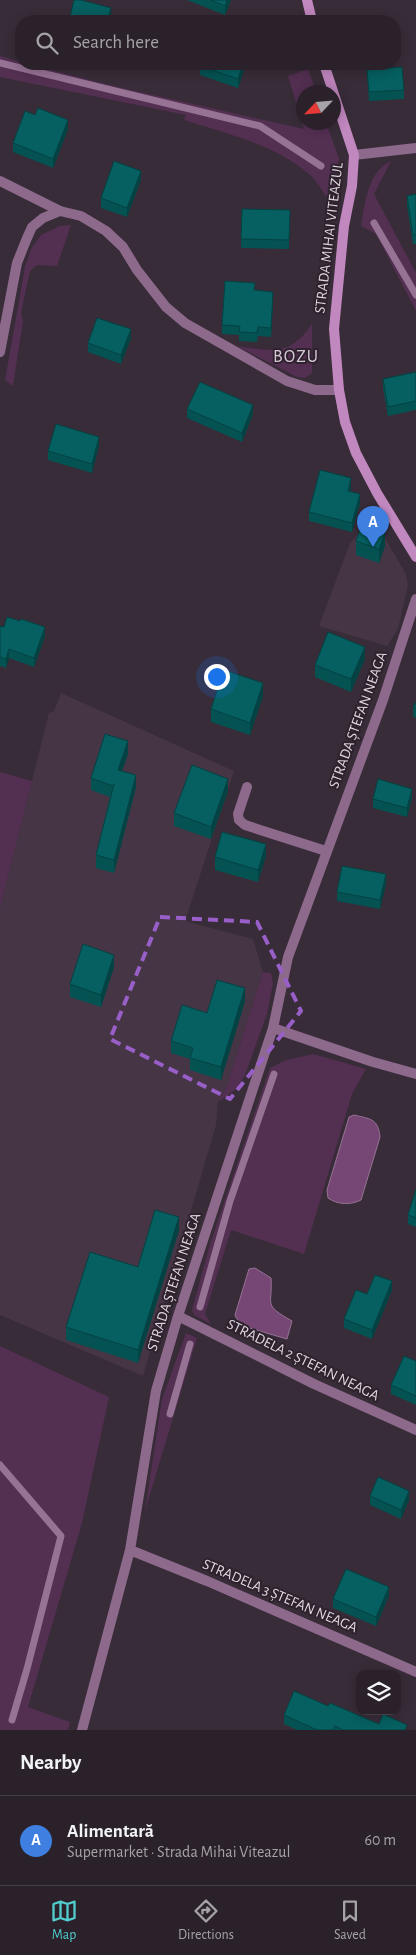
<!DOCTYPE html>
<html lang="en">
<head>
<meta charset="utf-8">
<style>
	body { margin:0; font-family:"Alegreya Sans",sans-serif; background:#362e36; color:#f1f3f6 }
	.controls { position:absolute; right:15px; bottom:15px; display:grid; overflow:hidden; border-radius:10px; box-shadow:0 2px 12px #0003 }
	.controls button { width:45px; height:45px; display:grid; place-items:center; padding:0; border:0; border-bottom:1px solid #463e47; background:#2a212a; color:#f1f3f6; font:25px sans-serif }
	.compass { position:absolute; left:296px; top:85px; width:45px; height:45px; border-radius:50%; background:#2a212a; box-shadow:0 2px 12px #0003; rotate:244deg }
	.you { position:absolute; left:216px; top:676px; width:18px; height:18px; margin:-12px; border:4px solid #fff; border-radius:50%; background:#1a73e8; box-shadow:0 0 0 8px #1a73e833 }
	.badge { display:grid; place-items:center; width:32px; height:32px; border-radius:50%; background:#52cdce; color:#fff; font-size:16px; font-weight:700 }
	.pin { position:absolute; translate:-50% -41px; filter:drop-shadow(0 1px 2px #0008) }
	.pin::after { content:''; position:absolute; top:26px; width:18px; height:15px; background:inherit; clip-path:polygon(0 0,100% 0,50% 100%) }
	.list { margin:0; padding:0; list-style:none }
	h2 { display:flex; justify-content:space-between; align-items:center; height:65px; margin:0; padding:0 20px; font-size:21px }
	h2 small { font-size:16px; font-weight:400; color:#a5a3a8 }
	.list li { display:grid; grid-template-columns:32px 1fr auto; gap:15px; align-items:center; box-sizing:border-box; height:90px; padding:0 20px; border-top:1px solid #463e47 }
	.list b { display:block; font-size:19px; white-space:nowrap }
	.list p { margin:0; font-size:16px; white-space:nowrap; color:#a5a3a8 }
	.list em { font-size:16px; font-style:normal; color:#a5a3a8 }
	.icon { flex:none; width:28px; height:28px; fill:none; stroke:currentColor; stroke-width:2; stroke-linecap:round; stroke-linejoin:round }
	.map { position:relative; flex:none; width:416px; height:1730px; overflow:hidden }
	.search { position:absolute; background:#2a212a; box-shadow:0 2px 12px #0003; left:15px; right:15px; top:15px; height:55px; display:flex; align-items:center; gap:12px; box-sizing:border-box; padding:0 18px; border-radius:20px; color:#a5a3a8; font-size:19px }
	.sheet { height:155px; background:#2a212a }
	nav { display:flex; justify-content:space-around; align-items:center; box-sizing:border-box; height:70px; border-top:1px solid #463e47; background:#2a212a; font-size:14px; color:#a5a3a8 }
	nav a { display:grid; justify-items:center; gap:2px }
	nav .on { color:#52cdce }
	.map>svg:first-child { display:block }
</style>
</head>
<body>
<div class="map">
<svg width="416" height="1730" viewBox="0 0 416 1730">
	<rect width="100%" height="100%" fill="#382c38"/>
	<path fill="#463545" d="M 367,507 L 406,574 L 408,585 L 398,629 L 387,646 L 319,626 L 350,543 L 359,533 Z
		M 61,693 L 234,771 L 185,921 L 253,939 L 263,972 L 227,1086 L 218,1102 L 216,1125 L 143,1376 L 0,1315 L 0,907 L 49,713 L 54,711 Z"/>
	<path fill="#532f52" d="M 0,56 L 21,62 L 21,64 L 28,64 L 113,86 L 304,129 L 288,76 L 308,69 L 316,92 L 304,92 L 304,122 L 326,123 L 339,158 L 334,198 L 326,196 C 321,189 316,180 310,175 C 275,144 227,134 184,120 L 186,115 L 0,77 Z
		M 391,161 L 374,194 L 416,273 L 416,311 L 376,234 L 361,226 C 365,203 368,171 391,161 Z
		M 71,225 L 57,266 L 37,265 L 30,271 L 21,313 L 23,321 L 13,386 L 5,380 L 25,267 L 31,249 L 41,235 L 60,226 Z
		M 312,324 L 312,373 L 305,378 L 297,377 L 237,346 C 273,351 289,357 312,324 Z
		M 0,772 L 32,781 L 0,907 Z
		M 263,972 L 271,973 L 273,983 L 267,1014 L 245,1075 L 236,1089 L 218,1102 L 227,1086 Z
		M 313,1054 L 366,1069 L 352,1094 L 304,1254 L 231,1230 L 205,1314 L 211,1324 L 194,1315 L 192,1310 L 210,1244 L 270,1068 L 286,1060 Z
		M 186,1333 L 197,1338 L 145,1511 L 162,1399 Z
		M 0,1346 L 109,1397 L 82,1523 L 28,1707 L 70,1722 L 68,1730 L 0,1730 Z"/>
	<path fill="#764775" stroke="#967295" d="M 354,1115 C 370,1119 378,1118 380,1137 L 361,1200 C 351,1205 338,1205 328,1198 L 327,1190 L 349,1117 Z
		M 255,1268 L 271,1278 C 273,1306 262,1304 292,1321 L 287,1339 L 246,1327 L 239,1323 L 235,1315 L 249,1269 Z"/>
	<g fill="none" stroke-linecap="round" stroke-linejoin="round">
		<path stroke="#967295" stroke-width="7" d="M 0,63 L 260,126 L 321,166
			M 374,223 L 416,295
			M 200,1307 L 230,1201 L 274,1074
			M 170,1414 L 190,1344
			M 0,1465 L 61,1536 L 27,1669 L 12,1720"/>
		<path stroke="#8d698c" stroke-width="10" d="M 0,181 L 60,211
			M 247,787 L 238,814 L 239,820 L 245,825 L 326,851"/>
		<path stroke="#8d698c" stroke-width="10" d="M 354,155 L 416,148
			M 0,352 L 17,263 L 27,238 L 32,227 L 43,218 L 60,211 L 81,216 L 106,231 L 123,247 L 137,270 L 166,307 L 185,323 L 287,381 L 315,390 L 339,390
			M 273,1028 L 373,1062 L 416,1074
			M 178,1316 L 314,1384 L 416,1430
			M 130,1550 L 207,1581 L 416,1672
			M 82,1730 L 130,1550 L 156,1391 L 178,1316 L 273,1028 L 288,957 L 383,700 L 416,599"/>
		<path stroke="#c187bf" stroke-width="10" d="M 307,0 L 312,21
			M 324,64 L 354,155 L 352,186 L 344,226 L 334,329 L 339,390 L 345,422 L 356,453 L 377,493 L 416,557"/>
	</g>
	<path fill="#055253" d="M 187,0 L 231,0 L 225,15 Z
		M 246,64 L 238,88 L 200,75 L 200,66 Z
		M 367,70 L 404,90 L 404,99 L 369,101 Z
		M 68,129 L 53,168 L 13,152 L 13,143 Z
		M 141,180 L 127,217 L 101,208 L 101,198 Z
		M 416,194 L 416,244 L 413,244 L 407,205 L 407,196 Z
		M 242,209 L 290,210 L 289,249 L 241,248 Z
		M 255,290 L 273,301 L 271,337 L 258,336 L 257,342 L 239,341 L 239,335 L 222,334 L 222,325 Z
		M 131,338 L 121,364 L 88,352 L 88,343 Z
		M 416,372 L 416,410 L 388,416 L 383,388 L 383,379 Z
		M 187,409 L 253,414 L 242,442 L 187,418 Z
		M 99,446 L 92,473 L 48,460 L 48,451 Z
		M 351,488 L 350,491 L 360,503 L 352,532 L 309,521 L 309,512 Z
		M 356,541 L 385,546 L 379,563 L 356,555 Z
		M 0,626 L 45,636 L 34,667 L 9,658 L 6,668 L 0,666 Z
		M 365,659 L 351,692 L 315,677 L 315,665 Z
		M 263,696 L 250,735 L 211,722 L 211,709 Z
		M 416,702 L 416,718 L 413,716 L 413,707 Z
		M 128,754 L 122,771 L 136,787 L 114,873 L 96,868 L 96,855 L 110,797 L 91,790 L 91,778 Z
		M 228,791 L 211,839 L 174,826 L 174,813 Z
		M 412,798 L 407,817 L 373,808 L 373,799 Z
		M 266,856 L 258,882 L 215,870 L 215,857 Z
		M 386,884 L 380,909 L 337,901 L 337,892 Z
		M 114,967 L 101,1007 L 70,997 L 70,984 Z
		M 245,1001 L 221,1080 L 190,1070 L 190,1059 L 171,1053 L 171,1041 L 207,1013 Z
		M 416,1189 L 416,1227 L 408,1224 L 408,1215 Z
		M 179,1230 L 138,1363 L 66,1340 L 66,1327 L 138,1267 Z
		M 392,1290 L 372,1339 L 344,1328 L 344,1319 L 367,1294 Z
		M 416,1361 L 416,1405 L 391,1394 L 391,1385 Z
		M 370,1496 L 409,1500 L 401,1519 L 370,1505 Z
		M 389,1596 L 376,1626 L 333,1608 L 333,1599 Z
		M 328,1706 L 379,1724 L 407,1730 L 297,1730 L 284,1724 L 284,1715 Z"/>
	<path fill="#044243" d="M 227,0 L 231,0 L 225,15 L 225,6 Z
		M 111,8 L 111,17 L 110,21 L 107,21 Z
		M 243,64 L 246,64 L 238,88 L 238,79 Z
		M 68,120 L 68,129 L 53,168 L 53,159 Z
		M 141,171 L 141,180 L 127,217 L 127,208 Z
		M 273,292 L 273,301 L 271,337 L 271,328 Z
		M 131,329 L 131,338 L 121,364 L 121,355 Z
		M 253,405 L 253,414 L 242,442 L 242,433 Z
		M 99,437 L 99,446 L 92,473 L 92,464 Z
		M 351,478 L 351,488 L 348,500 L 348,491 Z
		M 360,494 L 360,503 L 352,532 L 352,523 Z
		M 385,532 L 385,546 L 379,563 L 379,549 Z
		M 45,627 L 45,636 L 34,667 L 34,658 Z
		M 365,647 L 365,659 L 351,692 L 351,679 Z
		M 9,649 L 9,658 L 6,668 L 6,659 Z
		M 263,683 L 263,696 L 250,735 L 250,723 Z
		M 128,741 L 128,754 L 118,782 L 118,770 Z
		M 136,775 L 136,787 L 114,873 L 114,860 Z
		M 228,779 L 228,791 L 211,839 L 211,827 Z
		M 412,789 L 412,798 L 407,817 L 407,808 Z
		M 266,844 L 266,856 L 258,882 L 258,870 Z
		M 386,874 L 386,884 L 380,909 L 380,900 Z
		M 114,955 L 114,967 L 101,1007 L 101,995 Z
		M 245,988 L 245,1001 L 221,1080 L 221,1067 Z
		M 179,1217 L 179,1230 L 138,1363 L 138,1350 Z
		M 392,1281 L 392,1290 L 372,1339 L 372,1330 Z
		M 409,1491 L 409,1500 L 401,1519 L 401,1510 Z
		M 389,1587 L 389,1596 L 376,1626 L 376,1617 Z"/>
	<path fill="#065f60" stroke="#044243" d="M 74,0 L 81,0 L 111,8 L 107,21 L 69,21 Z
		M 210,0 L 227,0 L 225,6 Z
		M 200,64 L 243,64 L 238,79 L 200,66 Z
		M 402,67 L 404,90 L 369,92 L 367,70 Z
		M 38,108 L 68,120 L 53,159 L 13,143 L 25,111 L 35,115 Z
		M 114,161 L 141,171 L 127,208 L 101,198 Z
		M 416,194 L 416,235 L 413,235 L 407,196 Z
		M 242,209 L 290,210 L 289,240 L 241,239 Z
		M 225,281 L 255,283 L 254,290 L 273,292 L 271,328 L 258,327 L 257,333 L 239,332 L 240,326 L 222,325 Z
		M 97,318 L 131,329 L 121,355 L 88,343 Z
		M 416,372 L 416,401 L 388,407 L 383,379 Z
		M 200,382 L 253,405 L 242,433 L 187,409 Z
		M 56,424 L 99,437 L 92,464 L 48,451 Z
		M 320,470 L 351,478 L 348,491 L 360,494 L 352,523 L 309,512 Z
		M 362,524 L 385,532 L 379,549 L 356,541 Z
		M 7,617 L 20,621 L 21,619 L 45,627 L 34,658 L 9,649 L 6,659 L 0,657 L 0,626 L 4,627 Z
		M 328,632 L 365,647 L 351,679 L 315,665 Z
		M 224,670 L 263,683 L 250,723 L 211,709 Z
		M 416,702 L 416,709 L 413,707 Z
		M 105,734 L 128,741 L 118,770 L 136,775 L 114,860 L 96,855 L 114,784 L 113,786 L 91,778 Z
		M 192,765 L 228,779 L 211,827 L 174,813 Z
		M 378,779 L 412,789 L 407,808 L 373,799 Z
		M 222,832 L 266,844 L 258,870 L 215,857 Z
		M 342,866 L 386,874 L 380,900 L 337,892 Z
		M 83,944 L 114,955 L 101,995 L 70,984 Z
		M 217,980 L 245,988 L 221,1067 L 190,1058 L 193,1048 L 171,1041 L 182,1005 L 207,1013 Z
		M 416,1189 L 416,1218 L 408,1215 Z
		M 155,1210 L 179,1217 L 138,1350 L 66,1327 L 90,1252 L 138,1267 Z
		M 375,1275 L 392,1281 L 372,1330 L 344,1319 L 356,1290 L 367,1294 Z
		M 404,1356 L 416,1361 L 416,1396 L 391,1385 Z
		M 378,1477 L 409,1491 L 401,1510 L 370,1496 Z
		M 346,1569 L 389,1587 L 376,1617 L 333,1599 Z
		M 294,1691 L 328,1706 L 330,1703 L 379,1724 L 383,1714 L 407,1725 L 405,1730 L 343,1730 L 335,1726 L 333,1730 L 317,1730 L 284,1715 Z"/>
	<path fill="none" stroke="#995fc9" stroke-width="4" stroke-dasharray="10 6" stroke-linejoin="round" d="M 160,917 L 257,922 L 301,1011 L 230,1099 L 110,1039 Z"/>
	<g text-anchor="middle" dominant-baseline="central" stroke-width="4" stroke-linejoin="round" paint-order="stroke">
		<g font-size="15" fill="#dfd7df" stroke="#2e222e">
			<text transform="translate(329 238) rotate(-83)">STRADA MIHAI VITEAZUL</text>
			<text transform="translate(358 720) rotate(-70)">STRADA ȘTEFAN NEAGA</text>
			<text transform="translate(174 1282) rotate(-72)">STRADA ȘTEFAN NEAGA</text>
			<text transform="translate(303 1360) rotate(26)">STRADELA 2 ȘTEFAN NEAGA</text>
			<text transform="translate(280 1596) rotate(23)">STRADELA 3 ȘTEFAN NEAGA</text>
		</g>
		<g font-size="18" letter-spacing="1" fill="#d7c7d6" stroke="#2e222e">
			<text x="296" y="357">BOZU</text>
		</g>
	</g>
</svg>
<div class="controls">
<button><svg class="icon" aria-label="layers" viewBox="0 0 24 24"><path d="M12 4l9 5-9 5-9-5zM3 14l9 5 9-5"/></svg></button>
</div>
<svg class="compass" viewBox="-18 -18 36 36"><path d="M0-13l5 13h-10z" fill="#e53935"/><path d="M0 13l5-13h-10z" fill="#a5a3a8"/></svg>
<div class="you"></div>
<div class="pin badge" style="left:373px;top:547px;background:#3f7fe0">A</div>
<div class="search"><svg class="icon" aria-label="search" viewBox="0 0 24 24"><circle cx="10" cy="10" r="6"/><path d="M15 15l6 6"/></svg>Search here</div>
</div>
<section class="sheet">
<h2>Nearby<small></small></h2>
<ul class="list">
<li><span class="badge" style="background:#3f7fe0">A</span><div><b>Alimentară</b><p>Supermarket · Strada Mihai Viteazul</p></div><em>60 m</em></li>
</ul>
</section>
<nav>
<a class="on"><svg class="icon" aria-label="map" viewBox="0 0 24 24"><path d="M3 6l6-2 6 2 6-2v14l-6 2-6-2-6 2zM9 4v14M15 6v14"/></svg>Map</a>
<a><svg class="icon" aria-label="directions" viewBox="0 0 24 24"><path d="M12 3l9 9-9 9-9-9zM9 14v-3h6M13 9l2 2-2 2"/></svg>Directions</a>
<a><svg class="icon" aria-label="saved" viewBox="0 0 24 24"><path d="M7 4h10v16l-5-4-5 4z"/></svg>Saved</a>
</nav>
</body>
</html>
